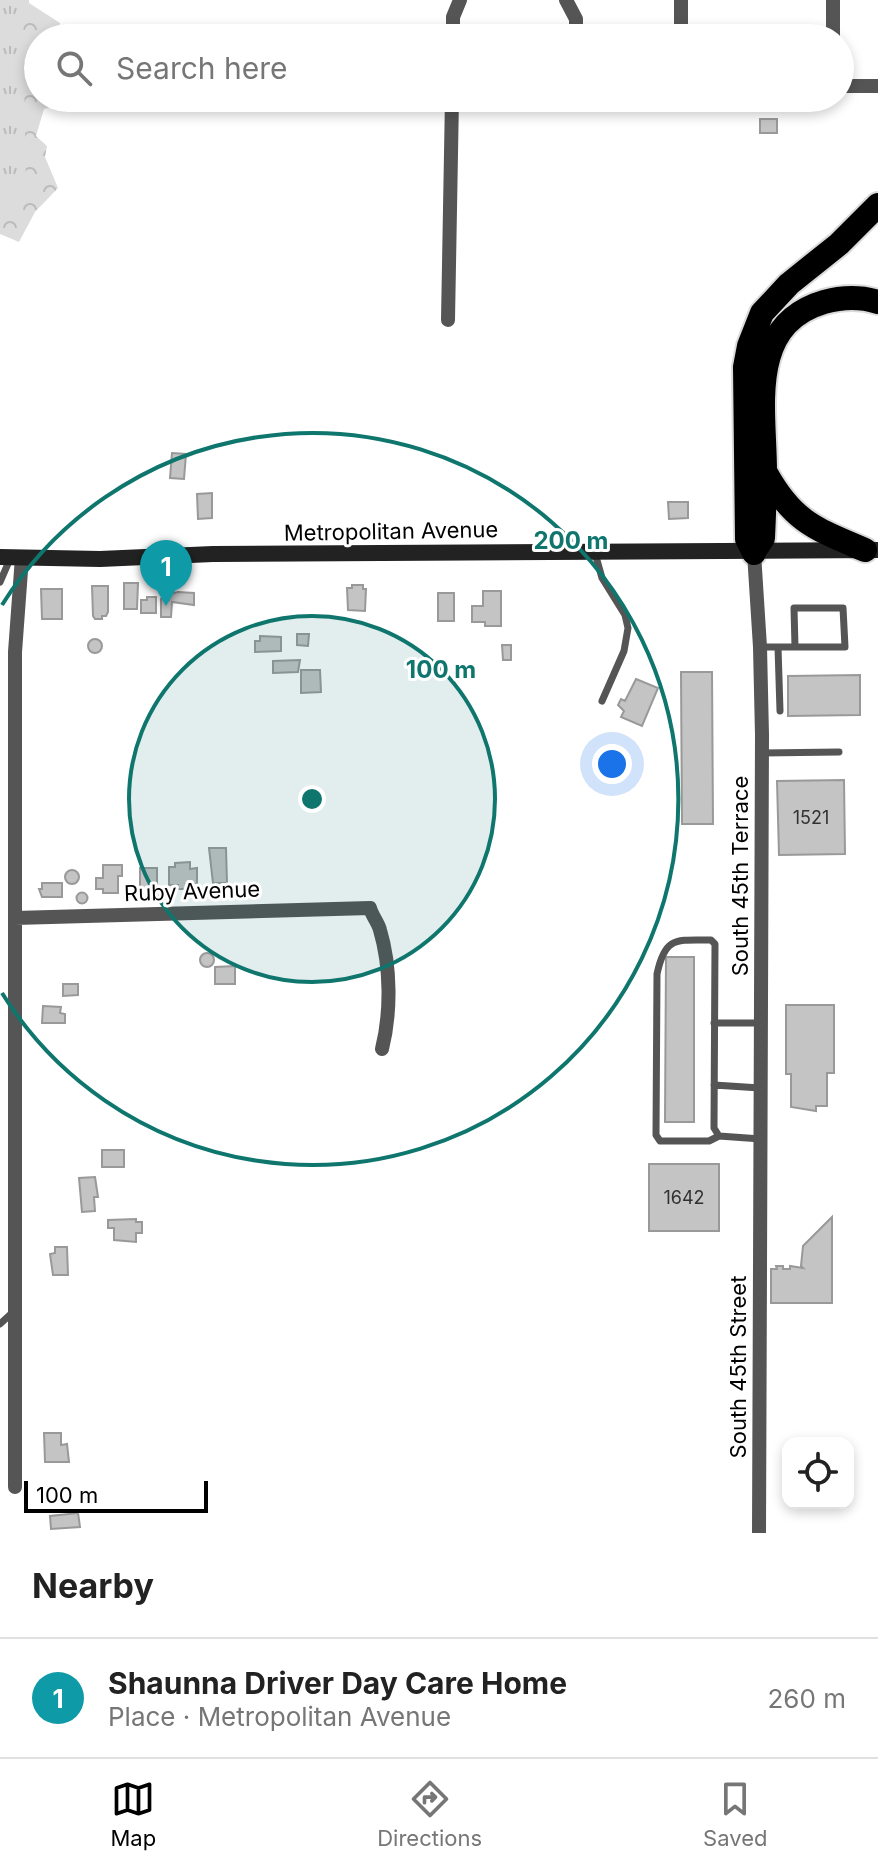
<!DOCTYPE html>
<html lang="en">
<head>
<meta charset="utf-8">
<style>
	body { margin:0; font-family:Inter,sans-serif; background:#f6f6f6; color:#222 }
	.controls { position:absolute; right:24px; bottom:24px; display:grid; overflow:hidden; border-radius:16px; box-shadow:0 4px 12px #0003 }
	.controls button { width:72px; height:72px; display:grid; place-items:center; padding:0; border:0; border-bottom:2px solid #e0e0e0; background:#fff; color:#222; font:40px sans-serif }
	.scale { position:absolute; left:24px; bottom:20px; width:184px; box-sizing:border-box; padding-left:8px; border:4px solid #000; border-top:0; font-size:22px; line-height:28px; white-space:nowrap; color:#000; -webkit-text-stroke:6px #fff; paint-order:stroke }
	.you { position:absolute; left:612px; top:764px; width:28px; height:28px; margin:-20px; border:6px solid #fff; border-radius:50%; background:#1a73e8; box-shadow:0 0 0 12px #1a73e833 }
	.badge { display:grid; place-items:center; width:52px; height:52px; border-radius:50%; background:#000; color:#fff; font-size:26px; font-weight:700 }
	.pin { position:absolute; translate:-50% -66px; filter:drop-shadow(0 2px 4px #0008) }
	.pin::after { content:''; position:absolute; top:42px; width:28px; height:24px; background:inherit; clip-path:polygon(0 0,100% 0,50% 100%) }
	.list { margin:0; padding:0; list-style:none }
	h2 { display:flex; justify-content:space-between; align-items:center; height:104px; margin:0; padding:0 32px; font-size:34px }
	h2 small { font-size:26px; font-weight:400; color:#767676 }
	.list li { display:grid; grid-template-columns:52px 1fr auto; gap:24px; align-items:center; box-sizing:border-box; height:120px; padding:0 32px; border-top:2px solid #e0e0e0 }
	.list b { display:block; font-size:30px; white-space:nowrap }
	.list p { margin:0; font-size:26px; white-space:nowrap; color:#767676 }
	.list em { font-size:26px; font-style:normal; color:#767676 }
	.icon { flex:none; width:44px; height:44px; fill:none; stroke:currentColor; stroke-width:2; stroke-linecap:round; stroke-linejoin:round }
	.map { position:relative; flex:none; width:878px; height:1533px; overflow:hidden }
	.search { position:absolute; background:#fff; box-shadow:0 4px 12px #0003; left:24px; right:24px; top:24px; height:88px; display:flex; align-items:center; gap:20px; box-sizing:border-box; padding:0 28px; border-radius:44px; color:#767676; font-size:30px }
	.sheet { height:224px; background:#fff }
	nav { display:flex; justify-content:space-around; align-items:center; box-sizing:border-box; height:112px; border-top:2px solid #e0e0e0; background:#fff; font-size:22px; color:#767676 }
	nav a { display:grid; justify-items:center; gap:4px }
	nav .on { color:#000 }
	.map>svg:first-child { display:block }
</style>
</head>
<body>
<div class="map">
<svg width="878" height="1533" viewBox="0 0 878 1533">
	<defs>
		<pattern id="forest-crowns" width="20" height="18" patternUnits="userSpaceOnUse" patternTransform="scale(2)"><rect width="20" height="18" fill="#dcdcdc"/><path d="M2 6a3 3 0 1 1 6 0M12 15a3 3 0 1 1 6 0" fill="none" stroke="#bbb"/></pattern>
		<pattern id="park-tufts" width="24" height="20" patternUnits="userSpaceOnUse" patternTransform="scale(2)"><rect width="24" height="20" fill="#dcdcdc"/><path d="M3 7l-1-3M5 7V3M7 7l1-3M15 17l-1-3M17 17v-4M19 17l1-3" fill="none" stroke="#bbb"/></pattern>
	</defs>
	<rect width="100%" height="100%" fill="#fff"/>
	<path fill="url(#forest-crowns)" d="M 0,0 L 29,0 L 29,3 L 60,23 L 60,38 L 38,38 L 38,98 L 60,98 L 60,105 L 44,109 L 36,136 L 47,146 L 45,157 L 58,188 L 35,212 L 19,242 L 0,234 Z"/>
	<path fill="url(#park-tufts)" d="M 0,0 L 23,0 L 26,195 L 0,195 Z"/>
	<path fill="#c4c4c4" stroke="#999" stroke-width="2" d="M 760,119 L 777,119 L 777,133 L 760,133 Z
		M 172,453 L 186,454 L 184,479 L 170,478 Z
		M 212,493 L 212,518 L 198,519 L 197,494 Z
		M 668,502 L 688,502 L 688,518 L 669,519 Z
		M 124,583 L 138,583 L 137,609 L 124,609 Z
		M 352,585 L 363,585 L 363,589 L 366,589 L 365,611 L 348,610 L 347,588 L 352,588 Z
		M 92,586 L 108,586 L 108,612 L 106,616 L 102,616 L 102,619 L 95,619 L 93,616 Z
		M 41,589 L 62,589 L 62,619 L 42,619 Z
		M 483,591 L 501,591 L 501,626 L 485,626 L 485,622 L 472,622 L 472,606 L 483,606 Z
		M 178,592 L 194,593 L 194,605 L 172,602 L 171,617 L 161,617 L 161,599 L 169,600 L 169,594 Z
		M 438,593 L 454,593 L 454,621 L 438,621 Z
		M 147,597 L 156,597 L 156,613 L 141,613 L 141,600 L 147,600 Z
		M 297,634 L 309,634 L 308,646 L 297,645 Z
		M 260,636 L 281,637 L 281,651 L 255,652 L 255,641 L 260,641 Z
		M88 646a7 7 0 1 1 14 0a7 7 0 1 1-14 0Z
		M 502,645 L 511,645 L 511,660 L 503,660 Z
		M 300,660 L 298,672 L 273,673 L 273,661 Z
		M 301,670 L 320,670 L 321,692 L 301,693 Z
		M 681,672 L 712,672 L 713,824 L 682,824 Z
		M 860,675 L 860,715 L 788,716 L 788,676 Z
		M 636,679 L 658,688 L 642,726 L 621,717 L 624,711 L 618,705 L 621,699 L 625,701 Z
		M 844,780 L 845,854 L 779,855 L 777,781 Z
		M 209,848 L 226,848 L 227,883 L 213,883 Z
		M 190,862 L 190,869 L 197,868 L 197,884 L 189,884 L 189,889 L 178,889 L 178,885 L 169,885 L 169,867 L 175,867 L 175,863 Z
		M 103,865 L 122,865 L 122,876 L 118,876 L 118,893 L 103,893 L 103,889 L 96,889 L 96,878 L 103,878 Z
		M 140,868 L 157,868 L 157,889 L 140,889 Z
		M65 877a7 7 0 1 1 14 0a7 7 0 1 1-14 0Z
		M 42,883 L 62,883 L 62,897 L 42,897 L 39,889 L 42,889 Z
		M76.5 898a5.5 5.5 0 1 1 11 0a5.5 5.5 0 1 1-11 0Z
		M200 960a7 7 0 1 1 14 0a7 7 0 1 1-14 0Z
		M 666,957 L 694,957 L 694,1122 L 665,1122 Z
		M 235,966 L 235,984 L 215,984 L 215,967 Z
		M 63,984 L 78,984 L 78,995 L 63,996 Z
		M 786,1005 L 834,1005 L 834,1073 L 827,1073 L 827,1106 L 816,1106 L 816,1111 L 791,1107 L 791,1074 L 786,1074 Z
		M 43,1006 L 61,1007 L 60,1013 L 65,1014 L 65,1023 L 42,1023 Z
		M 102,1150 L 124,1150 L 124,1167 L 102,1167 Z
		M 649,1164 L 719,1164 L 719,1231 L 649,1231 Z
		M 95,1177 L 98,1197 L 94,1197 L 95,1211 L 82,1212 L 79,1178 Z
		M 832,1217 L 832,1303 L 771,1303 L 771,1269 L 777,1269 L 776,1266 L 783,1266 L 783,1269 L 790,1269 L 790,1266 L 803,1268 L 801,1266 L 803,1246 Z
		M 136,1219 L 136,1222 L 142,1222 L 142,1233 L 136,1233 L 136,1242 L 114,1240 L 114,1228 L 108,1228 L 108,1220 Z
		M 55,1247 L 67,1247 L 68,1275 L 53,1275 L 50,1254 L 55,1253 Z
		M 44,1433 L 61,1433 L 61,1445 L 67,1444 L 69,1462 L 45,1462 Z
		M 78,1513 L 80,1527 L 51,1529 L 50,1516 Z"/>
	<g fill="none" stroke-linecap="round" stroke-linejoin="round">
		<g stroke="#dbdbdb" stroke-width="28">
			<path id="motorway" d="M 766,473 C 793,522 816,529 865,550
				M 757,547 L 763,538 C 764,516 765,493 765,471 C 765,410 746,325 824,302 C 842,297 859,296 878,302
				M 754,553 L 747,539 L 745,367 L 749,346 L 762,313 L 789,284 L 839,244 L 878,205"/>
		</g>
		<path stroke="#555" stroke-width="7" d="M 595,553 L 602,578 L 625,615 L 628,628 L 624,651 L 602,701
			M 0,582 L 10,559
			M 760,647 L 845,647 L 843,608 L 794,608 L 795,647
			M 778,647 L 780,711
			M 762,753 L 839,752
			M 714,1023 L 760,1023
			M 714,1085 L 760,1088
			M 719,1136 L 709,1141 L 660,1141 L 656,1135 L 657,974 C 665,936 676,940 711,940 L 715,944 L 714,1128 L 719,1136 L 761,1139
			M 0,1324 L 13,1312"/>
		<path stroke="#555" stroke-width="14" d="M 566,0 L 576,19 L 576,38
			M 453,38 L 453,17 L 460,0
			M 681,38 L 681,0
			M 833,38 L 833,0
			M 840,86 L 878,86
			M 448,320 L 452,98
			M 754,553 L 760,647 L 762,735 L 759,1533
			M 15,918 L 370,908 C 372,916 378,922 380,930 C 391,967 391,1013 382,1049
			M 15,1487 L 15,652 L 22,557"/>
		<path stroke="#222" stroke-width="16" d="M 0,557 L 100,559 L 213,554 L 878,550"/>
		<use href="#motorway" stroke="#000" stroke-width="24"/>
	</g>
	<circle cx="312" cy="799" r="183" fill="#0f766e" fill-opacity=".12"/>
	<g fill="none" stroke="#0f766e" stroke-width="4">
		<circle cx="312" cy="799" r="183"/>
		<path d="M2 605A366 366 0 1 1 2 993"/>
	</g>
	<g text-anchor="middle" dominant-baseline="central" stroke-width="6" stroke-linejoin="round" paint-order="stroke">
		<g font-size="18" fill="#313131">
			<text x="811" y="817">1521</text>
			<text x="684" y="1197">1642</text>
		</g>
		<g font-size="22" fill="#000" stroke="#fff">
			<text transform="translate(391 531) rotate(-1)">Metropolitan Avenue</text>
			<text transform="translate(740 876) rotate(-90)">South 45th Terrace</text>
			<text transform="translate(192 891) rotate(-2)">Ruby Avenue</text>
			<text transform="translate(738 1367) rotate(-90)">South 45th Street</text>
		</g>
	</g>
	<circle cx="312" cy="799" r="12" fill="#0f766e" stroke="#fff" stroke-width="4"/>
	<g font-size="24" text-anchor="middle" font-weight="bold" fill="#0f766e" stroke="#fff" stroke-width="6" stroke-linejoin="round" paint-order="stroke">
		<text x="571" y="549">200 m</text>
		<text x="441" y="678">100 m</text>
	</g>
</svg>
<div class="controls">
<button><svg class="icon" aria-label="locate" viewBox="0 0 24 24"><circle cx="12" cy="12" r="6"/><path d="M12 2v4M12 18v4M2 12h4M18 12h4"/></svg></button>
</div>
<div class="scale">100 m</div>
<div class="you"></div>
<div class="pin badge" style="left:166px;top:606px;background:#0f9aa8">1</div>
<div class="search"><svg class="icon" aria-label="search" viewBox="0 0 24 24"><circle cx="10" cy="10" r="6"/><path d="M15 15l6 6"/></svg>Search here</div>
</div>
<section class="sheet">
<h2>Nearby<small></small></h2>
<ul class="list">
<li><span class="badge" style="background:#0f9aa8">1</span><div><b>Shaunna Driver Day Care Home</b><p>Place · Metropolitan Avenue</p></div><em>260 m</em></li>
</ul>
</section>
<nav>
<a class="on"><svg class="icon" aria-label="map" viewBox="0 0 24 24"><path d="M3 6l6-2 6 2 6-2v14l-6 2-6-2-6 2zM9 4v14M15 6v14"/></svg>Map</a>
<a><svg class="icon" aria-label="directions" viewBox="0 0 24 24"><path d="M12 3l9 9-9 9-9-9zM9 14v-3h6M13 9l2 2-2 2"/></svg>Directions</a>
<a><svg class="icon" aria-label="saved" viewBox="0 0 24 24"><path d="M7 4h10v16l-5-4-5 4z"/></svg>Saved</a>
</nav>
</body>
</html>
